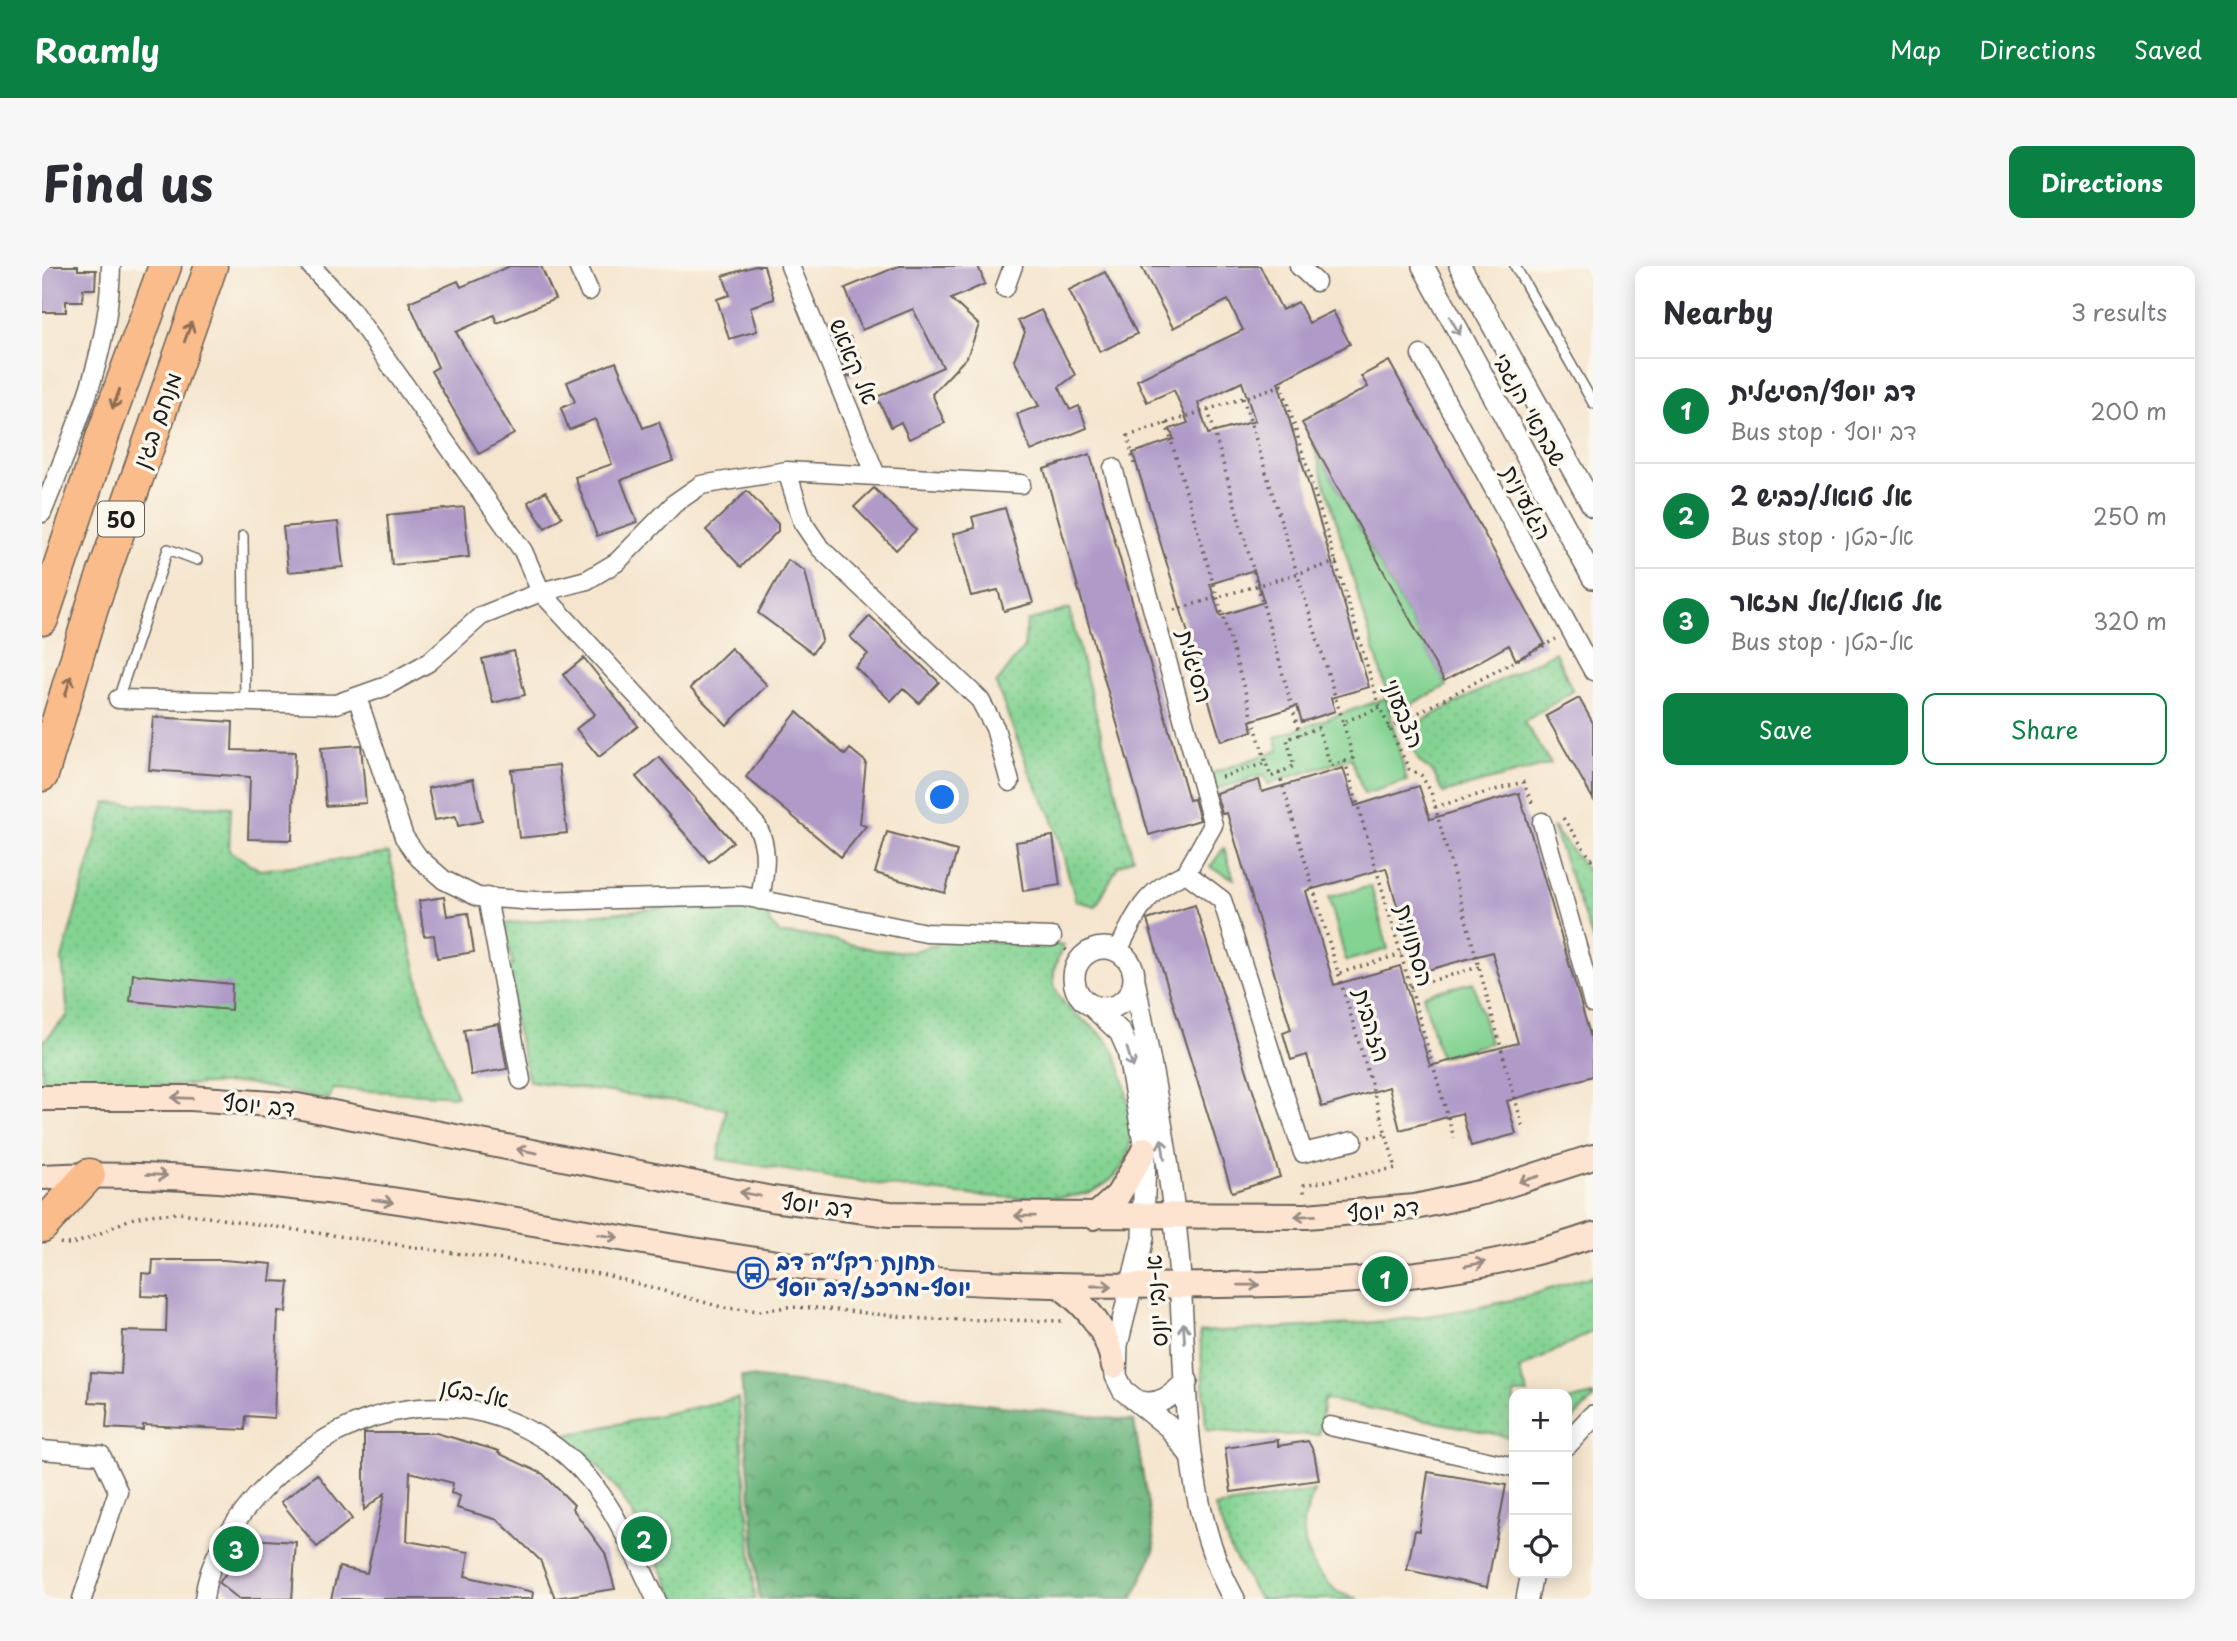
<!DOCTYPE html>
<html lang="en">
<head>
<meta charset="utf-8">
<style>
	body { margin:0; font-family:"Playpen Sans","Playpen Sans Hebrew",sans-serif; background:#f7f7f7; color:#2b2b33 }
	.controls { position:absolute; right:21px; bottom:21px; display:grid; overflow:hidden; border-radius:14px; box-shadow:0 4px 18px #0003 }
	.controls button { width:63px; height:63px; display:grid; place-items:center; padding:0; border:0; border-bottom:2px solid #e1e1e2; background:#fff; color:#2b2b33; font:35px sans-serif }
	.you { position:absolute; left:901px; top:532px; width:24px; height:24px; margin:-18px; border:5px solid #fff; border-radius:50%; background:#1a73e8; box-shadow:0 0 0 10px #1a73e833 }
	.badge { display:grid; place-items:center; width:46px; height:46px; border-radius:50%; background:#0b8043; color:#fff; font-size:23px; font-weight:700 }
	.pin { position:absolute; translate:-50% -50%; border:4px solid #fff; box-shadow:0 2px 7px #0006 }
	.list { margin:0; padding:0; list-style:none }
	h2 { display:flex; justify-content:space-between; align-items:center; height:91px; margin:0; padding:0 28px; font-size:30px }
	h2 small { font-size:23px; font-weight:400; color:#7c7c81 }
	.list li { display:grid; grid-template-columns:46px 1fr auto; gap:21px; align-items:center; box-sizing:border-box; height:105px; padding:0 28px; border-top:2px solid #e1e1e2 }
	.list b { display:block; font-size:26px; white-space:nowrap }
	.list p { margin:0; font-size:23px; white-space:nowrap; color:#7c7c81 }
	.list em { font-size:23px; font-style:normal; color:#7c7c81 }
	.actions { display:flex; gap:14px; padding:21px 28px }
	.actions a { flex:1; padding:16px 0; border:2px solid #0b8043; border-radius:14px; text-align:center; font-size:24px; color:#0b8043 }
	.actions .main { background:#0b8043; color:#fff }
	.icon { flex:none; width:38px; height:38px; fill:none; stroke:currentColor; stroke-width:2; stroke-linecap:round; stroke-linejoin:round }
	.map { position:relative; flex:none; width:1551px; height:1333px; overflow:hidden; border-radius:14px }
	header { display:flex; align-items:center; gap:42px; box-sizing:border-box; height:98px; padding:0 35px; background:#0b8043; color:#fff }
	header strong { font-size:33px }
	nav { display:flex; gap:38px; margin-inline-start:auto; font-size:24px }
	.intro { display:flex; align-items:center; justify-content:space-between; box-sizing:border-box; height:168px; padding:0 42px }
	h1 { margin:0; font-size:49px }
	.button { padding:18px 32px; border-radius:14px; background:#0b8043; color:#fff; font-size:24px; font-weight:700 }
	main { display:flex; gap:42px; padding:0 42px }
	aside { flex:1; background:#fff; border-radius:14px; box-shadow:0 4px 18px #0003 }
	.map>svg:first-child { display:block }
</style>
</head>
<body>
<header>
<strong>Roamly</strong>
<nav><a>Map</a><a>Directions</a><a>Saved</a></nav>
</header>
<div class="intro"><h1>Find us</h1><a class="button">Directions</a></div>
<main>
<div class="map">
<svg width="1551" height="1333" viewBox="0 0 1551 1333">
	<defs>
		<pattern id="grass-dots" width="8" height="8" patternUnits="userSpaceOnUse" patternTransform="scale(1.75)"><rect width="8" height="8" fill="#84d393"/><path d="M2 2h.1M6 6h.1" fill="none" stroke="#71b57e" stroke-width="1.8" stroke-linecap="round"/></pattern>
		<pattern id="forest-crowns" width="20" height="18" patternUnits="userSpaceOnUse" patternTransform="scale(1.75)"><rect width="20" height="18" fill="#6bb57d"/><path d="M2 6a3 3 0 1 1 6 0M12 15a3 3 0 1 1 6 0" fill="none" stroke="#579266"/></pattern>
	</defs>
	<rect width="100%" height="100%" fill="#fbf7ec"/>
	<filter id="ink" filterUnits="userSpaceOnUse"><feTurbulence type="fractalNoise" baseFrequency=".0143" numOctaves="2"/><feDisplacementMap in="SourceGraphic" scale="14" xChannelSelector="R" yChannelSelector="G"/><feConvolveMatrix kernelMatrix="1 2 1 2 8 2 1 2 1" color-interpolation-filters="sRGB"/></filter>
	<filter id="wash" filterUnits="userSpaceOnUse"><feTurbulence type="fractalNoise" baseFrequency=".00686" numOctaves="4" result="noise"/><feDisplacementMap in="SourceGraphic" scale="28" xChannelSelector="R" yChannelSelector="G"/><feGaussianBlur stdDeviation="1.57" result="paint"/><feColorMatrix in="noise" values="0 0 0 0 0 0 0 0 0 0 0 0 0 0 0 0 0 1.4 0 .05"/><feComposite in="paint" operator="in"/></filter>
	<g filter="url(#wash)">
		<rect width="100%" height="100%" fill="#f5e5ce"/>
		<path fill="url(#grass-dots)" stroke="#507858" stroke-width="2" d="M 1027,343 L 1091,592 L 1076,600 L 1054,640 L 1034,635 L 1010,551 L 988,507 L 954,418 L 982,381 L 985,355 Z
			M 1513,386 L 1531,425 L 1482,456 L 1509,498 L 1401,527 L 1392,508 L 1377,495 L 1362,464 Z
			M 64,537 L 189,541 L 187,585 L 218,604 L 347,587 L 382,738 L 415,830 L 291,823 L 287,834 L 204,817 L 0,823 L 0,777 L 26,749 L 20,693 Z
			M 1510,560 L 1545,604 L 1551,601 L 1551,675 Z
			M 694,638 L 722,642 L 729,658 L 738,668 L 772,670 L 834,684 L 869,686 L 909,674 L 1022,679 C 1015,693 1008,709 1014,724 C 1025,749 1051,756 1066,776 C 1077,791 1080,808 1084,826 C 1092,864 1096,901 1055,923 C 1001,952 747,904 676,893 L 684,842 L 487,815 L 460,702 L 471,699 L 461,658 L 618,642 Z
			M 1551,1010 L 1551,1065 L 1477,1104 L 1486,1128 L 1472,1128 L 1472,1172 L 1282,1133 L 1277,1169 L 1223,1169 L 1164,1164 L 1158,1066 C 1262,1061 1372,1059 1474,1033 C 1500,1026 1525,1017 1551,1010 Z
			M 1551,1129 L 1551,1133 L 1525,1159 L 1525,1135 Z
			M 696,1132 L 713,1333 L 634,1333 C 604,1275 578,1206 520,1170 Z
			M 1272,1225 L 1261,1257 L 1263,1278 L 1273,1303 L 1295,1326 L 1316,1333 L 1217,1333 L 1188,1283 L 1173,1241 Z"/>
		<path fill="url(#forest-crowns)" stroke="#44684c" stroke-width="2" d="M 699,1110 L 1092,1155 L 1113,1282 L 1091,1333 L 717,1333 Z"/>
		<path fill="#84d393" stroke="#507858" stroke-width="2" d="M 1271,177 L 1405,420 L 1351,447 Z
			M 1344,432 L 1365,515 L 1322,528 L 1309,492 L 1226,518 L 1222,509 L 1171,524 L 1164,509 L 1237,484 L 1233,471 Z
			M 1182,582 L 1192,613 L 1168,601 Z
			M 1329,620 L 1346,683 L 1304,695 L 1287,631 Z
			M 1431,716 L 1448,777 L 1398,791 L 1381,729 Z"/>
		<g id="blocks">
			<path fill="#af9ac8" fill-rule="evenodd" d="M 0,0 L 36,0 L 36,4 L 54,4 L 53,23 L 41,23 L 40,35 L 24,35 L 24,46 L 0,46 Z
				M 468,0 L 499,0 L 513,33 L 455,57 L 452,49 L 414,66 L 472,168 L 437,188 L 389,105 L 396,101 L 367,36 L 416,15 L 419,21 Z
				M 713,0 L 722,0 L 732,33 L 708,41 L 715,65 L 687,73 L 675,33 L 688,29 L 681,10 Z
				M 857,0 L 936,0 L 943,18 L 909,33 L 937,59 L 925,91 L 890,128 L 903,157 L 867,173 L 859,156 L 849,161 L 835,131 L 901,101 L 871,43 L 820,64 L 803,22 Z
				M 1099,0 L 1218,0 L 1240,44 L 1256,36 L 1267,57 L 1291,45 L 1308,78 L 1236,116 L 1327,421 L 1289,432 L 1293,445 L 1260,456 L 1255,440 L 1208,455 L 1211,465 L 1179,475 L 1091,187 L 1132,173 L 1128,163 L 1146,157 L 1132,124 L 1105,136 L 1095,114 L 1201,64 L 1186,34 L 1131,62 ZM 1200,116 L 1213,155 L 1166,168 L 1156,137 ZM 1212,304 L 1222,336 L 1178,350 L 1168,318 Z
				M 1063,6 L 1095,68 L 1058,86 L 1027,24 Z
				M 999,44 L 1033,109 L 1017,121 L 1028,144 L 1037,140 L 1045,162 L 989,185 L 975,148 L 997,140 L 972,94 L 983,66 L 976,55 Z
				M 808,71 L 824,102 L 806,111 L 793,78 Z
				M 1347,95 L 1503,378 L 1474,394 L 1467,379 L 1402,415 L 1260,157 L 1326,121 L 1319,110 Z
				M 574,96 L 601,162 L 617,156 L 631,195 L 579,214 L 595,256 L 555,270 L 533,211 L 570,198 L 553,153 L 527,164 L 519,142 L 533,136 L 525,116 Z
				M 1048,188 L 1147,534 L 1152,533 L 1158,554 L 1107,569 L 1002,203 Z
				M 832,222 L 874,264 L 854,284 L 812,241 Z
				M 504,225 L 520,251 L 503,262 L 486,236 Z
				M 705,225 L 736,258 L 736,265 L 699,301 L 664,264 Z
				M 422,241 L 427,291 L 350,299 L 345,249 Z
				M 963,242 L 991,337 L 962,345 L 956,324 L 929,330 L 911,268 L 933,262 L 930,251 Z
				M 296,256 L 301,301 L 246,306 L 241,261 Z
				M 746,294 L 763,305 L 780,374 L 770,387 L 716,347 Z
				M 828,350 L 897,416 L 877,437 L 861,422 L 849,435 L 813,401 L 826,388 L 808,371 Z
				M 689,382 L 725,419 L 685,459 L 648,422 Z
				M 472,385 L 483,429 L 451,437 L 440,393 Z
				M 542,392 L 596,460 L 557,491 L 534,463 L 553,448 L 521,409 Z
				M 1537,432 L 1551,457 L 1551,533 L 1504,450 Z
				M 755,446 L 803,489 L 808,483 L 824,496 L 818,558 L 824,560 L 799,591 L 704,511 Z
				M 111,451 L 191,456 L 190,484 L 253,486 L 250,574 L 206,573 L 208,511 L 107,504 Z
				M 319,479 L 324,537 L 284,540 L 279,482 Z
				M 617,491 L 691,576 L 667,596 L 594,511 Z
				M 517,499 L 525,567 L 477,572 L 469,504 Z
				M 1301,502 L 1313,540 L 1377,520 L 1388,553 L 1477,527 L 1551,779 L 1551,810 L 1465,835 L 1474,868 L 1429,880 L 1420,847 L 1358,864 L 1347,821 L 1280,841 L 1265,789 L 1249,794 L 1241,767 L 1249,764 L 1185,547 L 1180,548 L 1174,527 L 1217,514 L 1220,526 ZM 1344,602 L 1375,707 L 1450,686 L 1476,777 L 1388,800 L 1358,700 L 1292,719 L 1264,625 Z
				M 431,513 L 440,555 L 416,560 L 414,550 L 393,554 L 386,522 Z
				M 845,566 L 915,585 L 903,627 L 833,607 Z
				M 1011,570 L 1018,619 L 981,625 L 974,576 Z
				M 402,631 L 405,650 L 426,647 L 432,686 L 395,692 L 392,669 L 382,670 L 377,635 Z
				M 1153,639 L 1238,911 L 1190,926 L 1105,654 Z
				M 91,708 L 190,718 L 189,744 L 88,735 Z
				M 457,758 L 465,803 L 429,809 L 422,764 Z
				M 111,994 L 181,994 L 230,998 L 228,1015 L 247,1016 L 244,1046 L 236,1045 L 232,1152 L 204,1150 L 203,1164 L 101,1159 L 101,1164 L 64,1162 L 66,1137 L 47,1136 L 49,1106 L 79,1108 L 81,1065 L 124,1066 L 125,1031 L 99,1030 L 100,1007 L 110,1008 Z
				M 322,1167 L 394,1167 L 457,1185 L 456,1187 L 501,1208 L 532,1239 L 530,1242 L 563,1287 L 573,1323 L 513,1332 L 498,1294 L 456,1254 L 415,1242 L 418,1230 L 409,1227 L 411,1217 L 368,1206 L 365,1275 L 427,1286 L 423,1310 L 491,1326 L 490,1333 L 289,1333 L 297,1301 L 325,1307 L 343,1227 L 322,1244 Z
				M 1236,1174 L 1236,1180 L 1266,1175 L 1272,1186 L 1277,1214 L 1189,1226 L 1183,1182 Z
				M 1386,1206 L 1464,1219 L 1445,1321 L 1365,1304 L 1373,1264 L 1377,1265 Z
				M 275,1208 L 310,1253 L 275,1281 L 239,1236 Z
				M 208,1273 L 254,1276 L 250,1333 L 197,1333 L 177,1317 Z"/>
		</g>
	</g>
	<g filter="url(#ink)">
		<use href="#blocks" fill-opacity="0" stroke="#68625a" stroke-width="2"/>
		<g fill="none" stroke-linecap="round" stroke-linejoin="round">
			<g stroke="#68625a" stroke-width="12">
				<path id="service" d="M 1473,0 L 1551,137
					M 201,270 L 203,437
					M 76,433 L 126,283 L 155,294"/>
			</g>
			<g stroke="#68625a" stroke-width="21">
				<path id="minor" d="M 269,0 L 308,42 L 481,285 L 499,326 L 715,560 C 728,584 722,608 718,634
					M 536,0 L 547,25
					M 748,0 L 834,209
					M 1257,0 L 1274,16
					M 963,22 L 971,0
					M 1379,89 L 1551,405
					M 1071,202 L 1171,559 L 1144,607 L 1180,634 L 1261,887 L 1311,875
					M 745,205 L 761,257 L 778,282 L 938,434 L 953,462 L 968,516
					M 0,247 C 33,164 67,91 69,0
					M 315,431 L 362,571 L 377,592 L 402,614 L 436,631 L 493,635 L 700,630 L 884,667 L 1010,671
					M 76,433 L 294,438 L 342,421 L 387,396 L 439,350 L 499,326 L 545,314 L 575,296 L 633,237 L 659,219 L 745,205 L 979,218
					M 1500,556 L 1551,737
					M 445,631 L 479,814
					M 1076,685 C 1095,646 1103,625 1144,607
					M 1288,1160 L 1472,1201
					M 0,1184 L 59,1189 L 76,1225 L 40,1333
					M 162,1333 C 166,1293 189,1260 214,1231 C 290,1144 407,1109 508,1177 C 563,1215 586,1275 614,1333"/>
			</g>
			<g stroke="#68625a" stroke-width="24">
				<path id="tertiary" d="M 1381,0 L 1551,312
					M 1418,0 L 1551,240
					M1032 712a30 30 0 1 1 60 0a30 30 0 1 1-60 0Z
					M 1092,714 C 1109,800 1127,888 1135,976 C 1147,1092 1133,1228 1192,1333
					M 1049,739 L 1078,766 L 1086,784 L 1103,883 L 1101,972 L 1075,1079 L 1074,1110 L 1081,1124 L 1127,1161 L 1149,1190
					M 1098,1136 C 1118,1141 1132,1128 1145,1115
					M 1525,1178 L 1551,1150
					M 1485,1333 L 1490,1307"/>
			</g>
			<g stroke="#68625a" stroke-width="28">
				<path id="secondary" d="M 0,832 L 149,832 L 255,840 L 730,933 L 848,948 L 1264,950 L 1373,941 L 1446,925 L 1551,891
					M 0,911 C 251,899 506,966 755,1000 C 895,1020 1037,1021 1179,1019 C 1303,1018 1433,1010 1551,969
					M 1052,951 L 1076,929 L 1103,883
					M 1017,1019 C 1046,1041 1065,1063 1072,1100"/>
			</g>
			<g stroke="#68625a" stroke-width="35">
				<path id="motorway" d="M 0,353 L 61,169 L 123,0
					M 0,509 L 50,341 L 169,0
					M 0,960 L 47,909"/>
			</g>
			<path stroke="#68625a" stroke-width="3.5" stroke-dasharray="2 5" stroke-linecap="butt" d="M 1201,132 L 1301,456
				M 1166,144 L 1258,469
				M 1124,157 L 1224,497
				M 1092,198 L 1086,170 L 1240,119 L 1338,442 L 1367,503 L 1379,509 L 1389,526 L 1481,862
				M 1132,344 L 1295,296
				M 1346,463 L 1514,373
				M 1303,495 L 1412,872
				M 1237,507 L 1354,902 L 1262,919 L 1262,927
				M 1179,511 L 1224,497 L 1229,511 L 1252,500 L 1245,473 L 1276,462 L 1289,500 L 1311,492 L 1301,456 L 1338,442
				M 1393,541 L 1481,516 L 1491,539
				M 1521,552 L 1549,593 L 1551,592
				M 1023,683 L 1037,696
				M 1298,707 L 1359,688
				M 1368,721 L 1437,701
				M 1327,871 L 1346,867
				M 18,977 C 37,983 72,958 92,952 C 107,948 122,948 138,947 L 564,1009 L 683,1042 L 718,1045 L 745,1041 L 775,1042 L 883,1053 L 1023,1055"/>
			<use href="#service" stroke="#fff" stroke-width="9"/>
			<use href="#minor" stroke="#fff" stroke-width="18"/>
			<use href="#tertiary" stroke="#fff" stroke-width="21"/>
			<use href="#secondary" stroke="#fde4d1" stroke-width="24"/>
			<use href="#motorway" stroke="#fabc8b" stroke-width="32"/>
		</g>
		<defs><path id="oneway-shaft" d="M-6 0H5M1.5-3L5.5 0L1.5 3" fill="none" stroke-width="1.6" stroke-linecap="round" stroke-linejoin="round" transform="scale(1.75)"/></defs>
		<g stroke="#999">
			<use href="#oneway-shaft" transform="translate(1413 60) rotate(61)"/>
			<use href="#oneway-shaft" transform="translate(1088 792) rotate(73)"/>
			<use href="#oneway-shaft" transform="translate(1121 883) rotate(-99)"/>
			<use href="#oneway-shaft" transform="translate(1142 1067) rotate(-94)"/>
		</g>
		<g stroke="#8b6c54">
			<use href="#oneway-shaft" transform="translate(146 66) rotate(-70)"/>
			<use href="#oneway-shaft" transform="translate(74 133) rotate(110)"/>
			<use href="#oneway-shaft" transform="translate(26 420) rotate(-74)"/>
		</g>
		<g stroke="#988a80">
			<use href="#oneway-shaft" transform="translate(140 832) rotate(-178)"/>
			<use href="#oneway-shaft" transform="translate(485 885) rotate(-169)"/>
			<use href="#oneway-shaft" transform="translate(115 909) rotate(3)"/>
			<use href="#oneway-shaft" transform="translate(1487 913) rotate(164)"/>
			<use href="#oneway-shaft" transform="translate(708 928) rotate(-169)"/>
			<use href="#oneway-shaft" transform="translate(341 935) rotate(9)"/>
			<use href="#oneway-shaft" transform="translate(983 950) rotate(-179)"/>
			<use href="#oneway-shaft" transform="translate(1263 950) rotate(177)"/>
			<use href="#oneway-shaft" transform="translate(566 970) rotate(9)"/>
			<use href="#oneway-shaft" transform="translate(1433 998) rotate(-11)"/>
			<use href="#oneway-shaft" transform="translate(1207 1019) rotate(-1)"/>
			<use href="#oneway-shaft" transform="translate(1060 1020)"/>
		</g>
	</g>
	<defs>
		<g id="bus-ring" transform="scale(1.575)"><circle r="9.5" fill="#fbf7ec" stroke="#1a4fb4" stroke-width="1.5"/><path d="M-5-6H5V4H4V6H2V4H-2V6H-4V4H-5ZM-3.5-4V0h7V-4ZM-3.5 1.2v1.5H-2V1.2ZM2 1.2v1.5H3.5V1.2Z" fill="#1a4fb4"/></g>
	</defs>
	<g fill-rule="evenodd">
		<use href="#bus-ring" x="711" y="1007"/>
	</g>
	<g text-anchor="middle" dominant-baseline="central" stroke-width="7" stroke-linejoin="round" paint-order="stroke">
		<rect fill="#fbf7ec" stroke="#5f5e5a" stroke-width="2" x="56" y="235.5" width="46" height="35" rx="5"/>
		<g font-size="21" font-weight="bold" fill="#1c1c1c">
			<text x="79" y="253">50</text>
		</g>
		<g font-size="23" fill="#1c1c1c" stroke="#fbf7ec">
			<text transform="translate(813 95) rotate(67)">אל קאאש</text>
			<text transform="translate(1489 143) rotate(61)">שבתאי הנגבי</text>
			<text transform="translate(114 154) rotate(-70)">מנחם בגין</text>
			<text transform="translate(1486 236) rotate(62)">הגלעינית</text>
			<text transform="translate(1154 400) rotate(74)">הסיגלית</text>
			<text transform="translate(1363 447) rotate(68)">הצבעוני</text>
			<text transform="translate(1374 679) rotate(74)">הסתוונית</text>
			<text transform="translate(1331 759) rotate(73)">הזהבית</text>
			<text transform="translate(217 838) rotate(5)">דב יוסף</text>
			<text transform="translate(775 938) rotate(7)">דב יוסף</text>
			<text transform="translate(1341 943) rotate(-6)">דב יוסף</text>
			<text transform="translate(1113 1035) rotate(-94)">א-נבי יונס</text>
			<text transform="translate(433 1126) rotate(11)">אל-בטן</text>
		</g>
		<g font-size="23" font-weight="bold" fill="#164399" stroke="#fbf7ec" text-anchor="start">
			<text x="734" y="994">תחנת רקל״ה דב<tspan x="734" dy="26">יוסף-מרכז/דב יוסף</tspan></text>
		</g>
	</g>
</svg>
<div class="controls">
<button>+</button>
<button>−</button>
<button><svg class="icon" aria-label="locate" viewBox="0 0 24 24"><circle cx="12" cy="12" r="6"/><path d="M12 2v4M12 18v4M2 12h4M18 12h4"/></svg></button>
</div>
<div class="you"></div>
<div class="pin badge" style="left:1343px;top:1013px">1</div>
<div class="pin badge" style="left:602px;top:1273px">2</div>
<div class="pin badge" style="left:194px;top:1283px">3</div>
</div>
<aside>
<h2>Nearby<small>3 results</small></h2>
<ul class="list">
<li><span class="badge">1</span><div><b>דב יוסף/הסיגלית</b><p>Bus stop · דב יוסף</p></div><em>200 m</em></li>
<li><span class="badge">2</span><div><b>אל טואל/כביש 2</b><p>Bus stop · אל-בטן</p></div><em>250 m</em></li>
<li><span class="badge">3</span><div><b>אל טואל/אל מזאר</b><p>Bus stop · אל-בטן</p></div><em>320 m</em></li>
</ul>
<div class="actions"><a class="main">Save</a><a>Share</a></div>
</aside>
</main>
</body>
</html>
